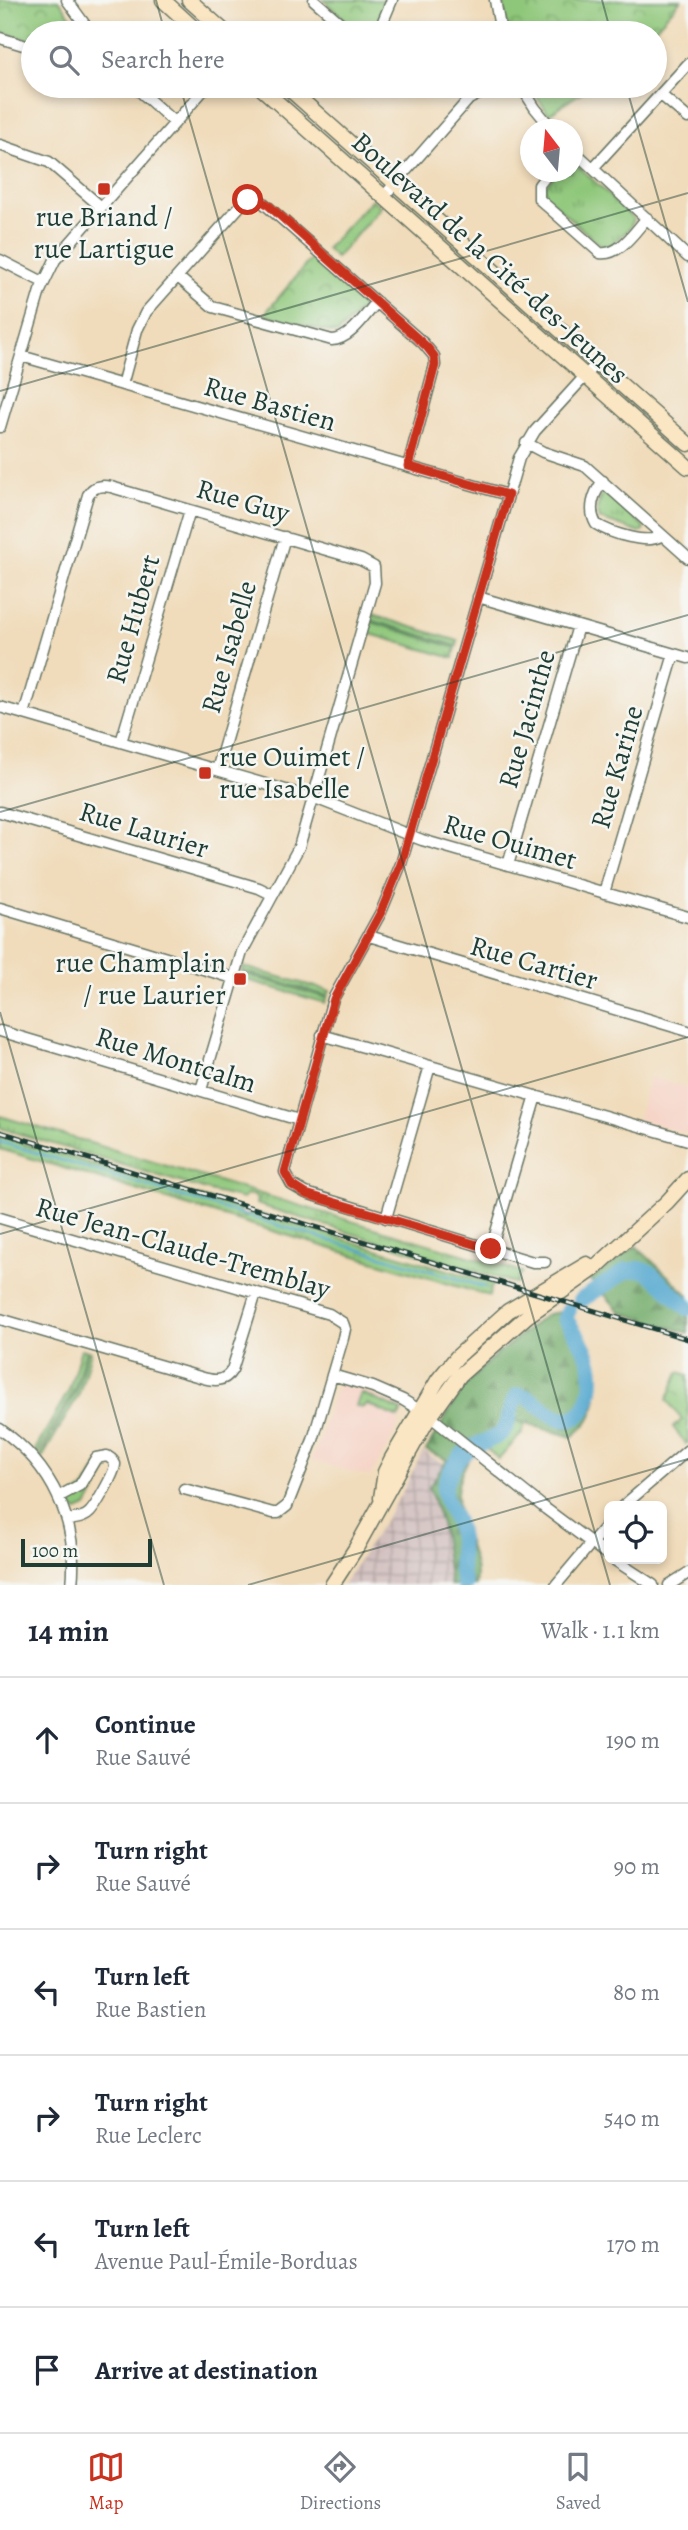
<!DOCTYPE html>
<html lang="en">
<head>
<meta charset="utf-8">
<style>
	body { margin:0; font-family:Alegreya,serif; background:#f6f6f7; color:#1f2937 }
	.controls { position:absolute; right:21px; bottom:21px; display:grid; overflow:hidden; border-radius:10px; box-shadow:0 4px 10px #0003 }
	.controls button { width:63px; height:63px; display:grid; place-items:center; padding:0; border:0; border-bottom:2px solid #e0e1e3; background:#fff; color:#1f2937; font:35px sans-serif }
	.compass { position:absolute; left:520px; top:119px; width:63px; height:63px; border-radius:50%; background:#fff; box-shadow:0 4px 10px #0003; rotate:344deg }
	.scale { position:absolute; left:21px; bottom:18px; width:131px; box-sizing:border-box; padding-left:7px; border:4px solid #1f3d34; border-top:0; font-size:19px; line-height:24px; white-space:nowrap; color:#1f3d34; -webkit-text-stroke:5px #f6f6f2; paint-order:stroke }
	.stop { position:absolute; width:21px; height:21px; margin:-16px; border:5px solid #c8321e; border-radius:50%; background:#fff }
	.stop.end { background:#c8321e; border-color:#fff; box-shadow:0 2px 7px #0008 }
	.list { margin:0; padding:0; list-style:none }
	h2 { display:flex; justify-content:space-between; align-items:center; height:91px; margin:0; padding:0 28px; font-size:30px }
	h2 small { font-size:23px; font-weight:400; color:#747a83 }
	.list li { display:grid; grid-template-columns:46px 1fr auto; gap:21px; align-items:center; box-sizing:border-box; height:126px; padding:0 28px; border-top:2px solid #e0e1e3 }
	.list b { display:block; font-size:26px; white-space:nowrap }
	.list p { margin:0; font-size:23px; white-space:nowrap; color:#747a83 }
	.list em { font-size:23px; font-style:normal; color:#747a83 }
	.icon { flex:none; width:38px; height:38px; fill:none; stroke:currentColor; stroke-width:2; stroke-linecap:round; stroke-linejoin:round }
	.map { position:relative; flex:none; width:688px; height:1585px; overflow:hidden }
	.search { position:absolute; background:#fff; box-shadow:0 4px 10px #0003; left:21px; right:21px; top:21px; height:77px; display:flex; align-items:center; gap:18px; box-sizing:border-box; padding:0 24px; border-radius:38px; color:#747a83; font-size:26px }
	.sheet { height:847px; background:#fff }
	nav { display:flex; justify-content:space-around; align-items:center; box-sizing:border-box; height:98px; border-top:2px solid #e0e1e3; background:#fff; font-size:19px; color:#747a83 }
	nav a { display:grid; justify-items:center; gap:4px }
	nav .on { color:#c8321e }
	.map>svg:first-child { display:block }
</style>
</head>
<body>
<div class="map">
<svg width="688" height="1585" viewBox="0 0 688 1585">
	<defs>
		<pattern id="industrial-grid" width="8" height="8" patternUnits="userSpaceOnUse" patternTransform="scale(1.75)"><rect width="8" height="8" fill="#d1bfbe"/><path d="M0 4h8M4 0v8" fill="none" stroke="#a99c9b"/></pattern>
		<pattern id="grass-tufts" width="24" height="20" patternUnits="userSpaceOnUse" patternTransform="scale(1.75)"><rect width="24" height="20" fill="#8fc77a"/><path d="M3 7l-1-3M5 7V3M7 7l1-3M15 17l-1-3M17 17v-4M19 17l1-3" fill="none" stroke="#74a365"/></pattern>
		<pattern id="forest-firs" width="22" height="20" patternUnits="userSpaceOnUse" patternTransform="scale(1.75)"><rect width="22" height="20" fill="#73ac6a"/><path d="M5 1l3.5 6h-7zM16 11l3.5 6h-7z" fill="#5e8d58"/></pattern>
		<pattern id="park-crowns" width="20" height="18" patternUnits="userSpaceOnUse" patternTransform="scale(1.75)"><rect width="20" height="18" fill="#8fc77a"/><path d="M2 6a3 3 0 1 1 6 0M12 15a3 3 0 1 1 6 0" fill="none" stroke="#74a365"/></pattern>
	</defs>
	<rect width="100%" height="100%" fill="#f6f6f2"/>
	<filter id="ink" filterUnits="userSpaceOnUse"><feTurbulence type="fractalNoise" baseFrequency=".0143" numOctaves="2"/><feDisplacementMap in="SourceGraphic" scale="14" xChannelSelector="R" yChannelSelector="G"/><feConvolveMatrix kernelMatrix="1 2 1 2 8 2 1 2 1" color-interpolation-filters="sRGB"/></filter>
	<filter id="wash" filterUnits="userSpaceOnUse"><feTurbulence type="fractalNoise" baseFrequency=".00686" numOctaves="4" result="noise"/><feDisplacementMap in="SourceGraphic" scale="28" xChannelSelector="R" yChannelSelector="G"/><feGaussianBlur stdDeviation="1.57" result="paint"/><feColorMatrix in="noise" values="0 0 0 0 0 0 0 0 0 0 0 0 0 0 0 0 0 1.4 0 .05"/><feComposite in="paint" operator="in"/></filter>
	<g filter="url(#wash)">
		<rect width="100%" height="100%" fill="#f0dbba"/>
		<path fill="#f6d2c4" d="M 650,1077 L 688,1088 L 688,1134 L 638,1119 Z
			M 343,1385 L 363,1390 L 404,1408 L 394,1435 L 370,1477 L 311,1460 L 318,1445 L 334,1392 L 338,1386 Z"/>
		<path fill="url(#industrial-grid)" d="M 423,1451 L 448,1467 L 460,1585 L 343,1585 L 402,1493 Z"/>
		<path fill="url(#grass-tufts)" stroke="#578257" stroke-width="2" d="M 573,161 L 634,219 L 630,228 L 610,247 L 600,245 L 545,196 L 545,186 L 558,172 L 572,172 Z
			M 372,199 L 381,207 L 336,258 L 326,249 Z
			M 602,493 L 607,493 L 643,526 L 644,531 L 640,533 L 600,519 L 597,509 Z
			M 372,615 L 458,641 L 457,646 L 371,620 Z
			M 371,622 L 456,648 L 453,658 L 367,633 Z
			M 243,967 L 244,967 L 330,991 L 328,996 L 242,971 Z
			M 241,973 L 327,998 L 325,1003 L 240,978 Z
			M 0,1116 L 522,1272 L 518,1278 L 517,1284 L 256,1204 L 257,1199 L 253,1195 L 247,1195 L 243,1199 L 213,1192 L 0,1128 Z
			M 0,1136 L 240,1209 L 241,1215 L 245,1217 L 253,1212 L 495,1284 L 492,1286 L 489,1296 L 0,1149 Z
			M 81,1349 L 86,1350 L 74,1390 L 38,1454 L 35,1450 L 69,1390 Z
			M 88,1351 L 91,1352 L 79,1394 L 42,1458 L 40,1456 L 76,1391 Z
			M 513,1419 L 525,1423 L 522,1433 L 499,1459 L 483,1446 C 498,1443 509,1434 513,1419 Z
			M 104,1463 L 107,1467 L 107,1471 L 87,1507 L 78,1511 L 72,1509 L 70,1499 L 84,1489 L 99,1464 Z"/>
		<path fill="url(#forest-firs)" stroke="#49744f" stroke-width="2" d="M 636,1246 L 688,1295 L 688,1333 L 620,1312 L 605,1295 L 600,1281 L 593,1283 L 590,1280 Z
			M 560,1312 C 565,1316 573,1320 577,1326 C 596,1349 606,1395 588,1421 C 584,1427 578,1432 572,1437 L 513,1420 C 508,1436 495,1448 477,1444 C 449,1491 454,1498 470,1548 C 474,1562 478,1571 475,1585 L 450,1585 L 442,1527 L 429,1487 L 447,1460 L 426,1450 L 463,1388 L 491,1359 L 547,1314 Z"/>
		<path fill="url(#park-crowns)" stroke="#578257" stroke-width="2" d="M 0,0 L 59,0 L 82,33 L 33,33 L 33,41 L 0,32 Z
			M 323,0 L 386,0 L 377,25 L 370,33 L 358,31 Z
			M 503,0 L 681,0 L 651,33 L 508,33 Z
			M 529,86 L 591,86 L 549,114 Z
			M 314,255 L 364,299 L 362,309 L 337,334 L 264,315 Z
			M 679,1372 L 688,1375 L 688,1443 L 686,1444 L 673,1427 L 682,1420 L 667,1400 Z
			M 361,1393 L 402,1411 L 398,1418 L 367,1404 L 362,1408 L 356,1406 Z"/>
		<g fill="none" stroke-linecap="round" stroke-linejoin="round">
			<path stroke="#53a7cf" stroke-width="2.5" d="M 0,1142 L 485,1287"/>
			<path stroke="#53a7cf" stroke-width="16" d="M 581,1300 L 626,1271 L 639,1269 L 649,1272 L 688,1308
				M 464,1585 C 457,1563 463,1547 458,1527 C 455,1517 444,1500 444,1492 C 444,1480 455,1462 463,1454 C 476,1441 495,1442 504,1430 C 511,1420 509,1405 517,1396 C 533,1394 544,1414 560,1418 C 589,1427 596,1381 590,1362 C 585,1345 574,1332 565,1318 L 569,1310"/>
		</g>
	</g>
	<g filter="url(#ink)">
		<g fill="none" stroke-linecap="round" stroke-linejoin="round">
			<g stroke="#687463" stroke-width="13">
				<path id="minor" d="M 67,0 L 91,33
					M 314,0 L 352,33
					M 495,0 L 501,33
					M 378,33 L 392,0
					M 0,38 L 33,48
					M 134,86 L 175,123
					M 521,86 L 535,108 L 553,130
					M 661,95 L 688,118
					M 0,145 L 49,162 L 100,206
					M 572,149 L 688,257
					M 593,168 L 688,64
					M 549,172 L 539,185 L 539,199 L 600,253 C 620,256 635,231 647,218
					M 384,196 L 469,99 L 495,86
					M 0,260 L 43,282
					M 178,277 L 213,307 L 332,340 C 350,340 365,315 377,302
					M 21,356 L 508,495
					M 122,385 L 137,330 L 146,312 L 241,205 L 248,200 L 259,199 L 423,343 L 434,356 L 435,365 L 408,466
					M 0,427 L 40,291 L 55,260 L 207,86
					M 526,443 L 543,452 L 585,466 L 688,558
					M 603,481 C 593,494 588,510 596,524 C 610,533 649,546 662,535
					M 478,597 L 688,658
					M 0,707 L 320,800 L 422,840 L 688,917
					M 24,714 L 88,495 C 93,486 102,485 111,487 L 361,560 L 374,567 L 375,583 L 299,847 L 242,952 L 201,1090
					M 121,742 L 190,510
					M 217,770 L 285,537
					M 0,812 L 259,888 L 273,895
					M 508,865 L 578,626
					M 604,893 L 674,654
					M 0,908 L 233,978
					M 369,936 L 688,1031
					M 0,1031 L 299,1120
					M 322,1035 L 688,1140
					M 0,1218 L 329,1314 L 343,1323 L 345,1329 L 343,1338 L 313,1440 L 287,1506 L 278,1513 L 273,1513 L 184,1489
					M 386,1218 L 430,1066
					M 491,1249 L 536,1096
					M 545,1262 L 533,1262 L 306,1193 L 292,1185 L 285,1172 L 333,999 L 381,912 L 401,864 L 519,458 L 535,431 L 597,363
					M 0,1319 L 200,1377 C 213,1381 224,1383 232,1370 L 256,1293
					M 332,1375 L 373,1387 L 403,1400 L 431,1417 L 546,1509 L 609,1556
					M 0,1429 C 52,1465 79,1522 72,1585
					M 58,1497 L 80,1485 L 96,1458 L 107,1456 C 110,1458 113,1459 115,1464 C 116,1471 95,1508 89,1513 C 84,1518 75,1519 68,1520
					M 623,1506 L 688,1450
					M 613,1559 L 653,1585
					M 556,1585 L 609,1522
					M 669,1585 L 688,1573"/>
			</g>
			<g stroke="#687463" stroke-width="17">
				<path id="secondary" d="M 163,0 L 199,33
					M 189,0 L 226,33
					M 259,86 L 688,467
					M 286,86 L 688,444
					M 381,1498 L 385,1472 L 392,1458 L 438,1380 L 457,1357 L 508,1311 L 587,1264
					M 332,1585 L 356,1548 L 425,1424 L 460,1375 L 527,1316 L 594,1269 L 667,1202 L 688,1179"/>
			</g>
			<use href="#minor" stroke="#fff" stroke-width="10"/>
			<use href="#secondary" stroke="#fbe6c4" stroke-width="14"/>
			<g stroke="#1f3d34" stroke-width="5">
				<path id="rail" d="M 0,1132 L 688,1339"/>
			</g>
			<use href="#rail" stroke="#f6f6f2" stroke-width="2.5" stroke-dasharray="8" stroke-linecap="butt"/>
		</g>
	</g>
	<g fill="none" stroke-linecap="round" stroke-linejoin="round" filter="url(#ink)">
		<path stroke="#c8321e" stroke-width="9" d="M 248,200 L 259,199 L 267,204 L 427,347 L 434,356 L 435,365 L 408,466 L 508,495 L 401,864 L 381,912 L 334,999 L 285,1172 L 292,1185 L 306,1194 L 491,1249"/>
	</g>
	<path fill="none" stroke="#1f3d34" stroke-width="2" stroke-opacity="0.45" d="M 156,0 L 165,33M 602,0 L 611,33M 180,86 L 610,1585M 626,86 L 688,302M 0,391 L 688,193M 0,812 L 688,615M 0,1012 L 164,1585M 0,1234 L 688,1037M 248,1585 L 688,1459"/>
	<g fill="#c8321e" stroke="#f6f6f2" stroke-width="2.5">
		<rect x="97" y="182" width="14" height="14" rx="3.5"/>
		<rect x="198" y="766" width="14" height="14" rx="3.5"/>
		<rect x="233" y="972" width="14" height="14" rx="3.5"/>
	</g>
	<g text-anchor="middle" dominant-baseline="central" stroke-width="5" stroke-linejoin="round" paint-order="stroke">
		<g font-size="28" fill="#1f3d34" stroke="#f6f6f2">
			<text x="104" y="217">rue Briand /<tspan x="104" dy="32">rue Lartigue</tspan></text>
			<text x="219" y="757" text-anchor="start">rue Ouimet /<tspan x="219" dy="32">rue Isabelle</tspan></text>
			<text x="226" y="963" text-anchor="end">rue Champlain<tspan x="226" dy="32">/ rue Laurier</tspan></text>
		</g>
		<g font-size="28" fill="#1f3d34" stroke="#f6f6f2">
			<text transform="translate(490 258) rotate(42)">Boulevard de la Cité-des-Jeunes</text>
			<text transform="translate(270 404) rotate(16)">Rue Bastien</text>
			<text transform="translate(243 501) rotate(16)">Rue Guy</text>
			<text transform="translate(133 619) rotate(-74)">Rue Hubert</text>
			<text transform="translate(229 647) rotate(-74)">Rue Isabelle</text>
			<text transform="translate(527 719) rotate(-74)">Rue Jacinthe</text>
			<text transform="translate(617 767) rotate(-74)">Rue Karine</text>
			<text transform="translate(144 830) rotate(17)">Rue Laurier</text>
			<text transform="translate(510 842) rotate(16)">Rue Ouimet</text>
			<text transform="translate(534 963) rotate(16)">Rue Cartier</text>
			<text transform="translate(176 1060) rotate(17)">Rue Montcalm</text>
			<text transform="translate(183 1248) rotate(16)">Rue Jean-Claude-Tremblay</text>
		</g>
	</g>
</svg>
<div class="controls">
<button><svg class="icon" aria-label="locate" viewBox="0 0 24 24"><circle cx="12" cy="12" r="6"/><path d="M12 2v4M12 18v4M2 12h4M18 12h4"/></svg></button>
</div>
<svg class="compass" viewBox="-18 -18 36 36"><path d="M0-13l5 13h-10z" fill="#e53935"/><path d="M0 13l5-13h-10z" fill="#747a83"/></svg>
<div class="scale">100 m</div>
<div class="stop" style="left:248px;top:200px"></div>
<div class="stop end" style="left:491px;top:1249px"></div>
<div class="search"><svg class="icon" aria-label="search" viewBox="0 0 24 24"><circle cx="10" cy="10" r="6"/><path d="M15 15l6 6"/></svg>Search here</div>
</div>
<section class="sheet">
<h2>14 min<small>Walk · 1.1 km</small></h2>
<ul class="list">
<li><svg class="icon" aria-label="ahead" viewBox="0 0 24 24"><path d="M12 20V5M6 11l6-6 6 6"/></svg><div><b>Continue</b><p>Rue Sauvé</p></div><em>190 m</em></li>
<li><svg class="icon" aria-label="right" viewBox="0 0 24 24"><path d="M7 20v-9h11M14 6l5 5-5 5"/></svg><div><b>Turn right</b><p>Rue Sauvé</p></div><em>90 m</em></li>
<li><svg class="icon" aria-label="left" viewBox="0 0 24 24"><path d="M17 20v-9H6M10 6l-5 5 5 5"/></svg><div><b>Turn left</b><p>Rue Bastien</p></div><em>80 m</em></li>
<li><svg class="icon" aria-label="right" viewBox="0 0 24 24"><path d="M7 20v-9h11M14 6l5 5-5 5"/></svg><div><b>Turn right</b><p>Rue Leclerc</p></div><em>540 m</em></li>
<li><svg class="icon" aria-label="left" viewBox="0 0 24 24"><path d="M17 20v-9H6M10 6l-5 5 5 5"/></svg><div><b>Turn left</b><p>Avenue Paul-Émile-Borduas</p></div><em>170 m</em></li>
<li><svg class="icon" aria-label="arrive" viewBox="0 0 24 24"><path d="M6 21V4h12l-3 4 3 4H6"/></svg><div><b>Arrive at destination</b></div></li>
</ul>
</section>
<nav>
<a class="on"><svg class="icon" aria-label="map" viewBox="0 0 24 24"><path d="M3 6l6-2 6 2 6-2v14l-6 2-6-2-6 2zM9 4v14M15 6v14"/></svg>Map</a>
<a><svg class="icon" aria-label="directions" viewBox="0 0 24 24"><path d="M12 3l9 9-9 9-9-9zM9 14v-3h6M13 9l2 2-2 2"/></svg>Directions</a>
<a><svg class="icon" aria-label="saved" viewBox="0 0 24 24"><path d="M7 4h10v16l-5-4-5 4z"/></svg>Saved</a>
</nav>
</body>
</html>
